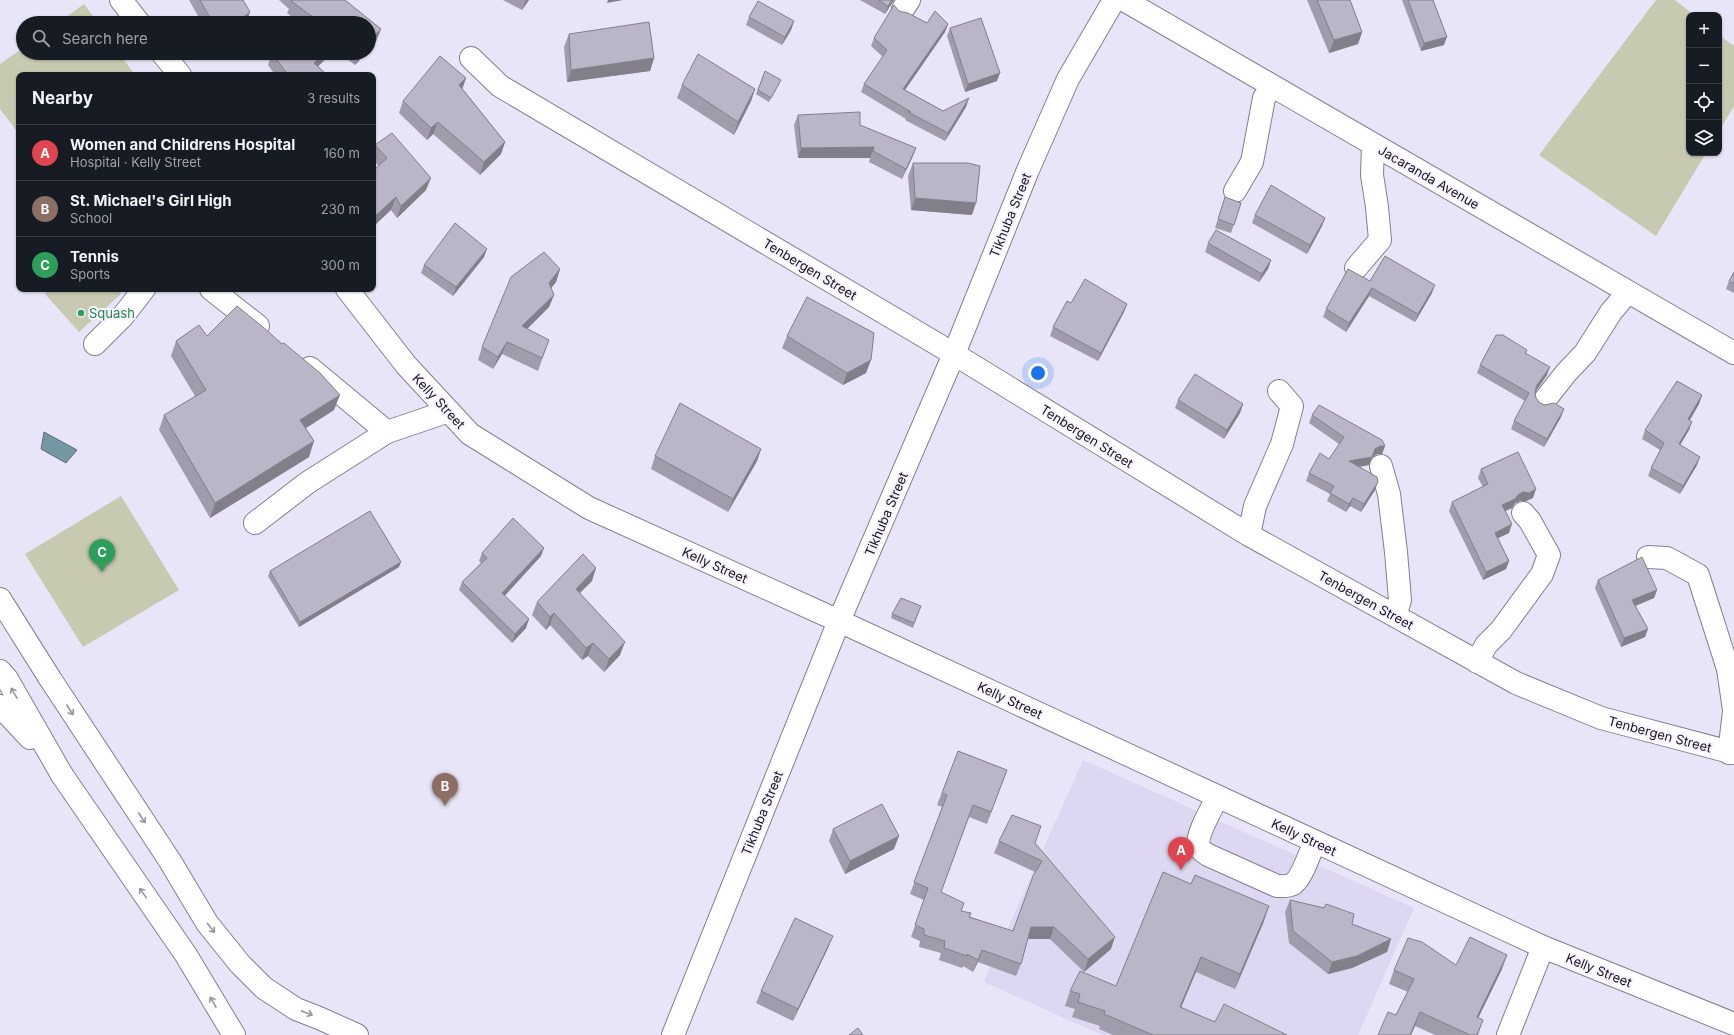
<!DOCTYPE html>
<html lang="en">
<head>
<meta charset="utf-8">
<style>
	body { margin:0; font-family:Inter,sans-serif; background:#242831; color:#f1f3f6 }
	.controls { position:absolute; right:12px; top:12px; display:grid; overflow:hidden; border-radius:8px; box-shadow:0 1px 3px #0004 }
	.controls button { width:36px; height:36px; display:grid; place-items:center; padding:0; border:0; border-bottom:1px solid #363941; background:#171b24; color:#f1f3f6; font:20px sans-serif }
	.you { position:absolute; left:1038px; top:373px; width:14px; height:14px; margin:-10px; border:3px solid #fff; border-radius:50%; background:#1a73e8; box-shadow:0 0 0 6px #1a73e833 }
	.badge { display:grid; place-items:center; width:26px; height:26px; border-radius:50%; background:#7c3aed; color:#fff; font-size:13px; font-weight:700 }
	.pin { position:absolute; translate:-50% -33px; filter:drop-shadow(0 1px 2px #0008) }
	.pin::after { content:''; position:absolute; top:21px; width:14px; height:12px; background:inherit; clip-path:polygon(0 0,100% 0,50% 100%) }
	.list { margin:0; padding:0; list-style:none }
	h2 { display:flex; justify-content:space-between; align-items:center; height:52px; margin:0; padding:0 16px; font-size:17px }
	h2 small { font-size:13px; font-weight:400; color:#9ea1a6 }
	.list li { display:grid; grid-template-columns:26px 1fr auto; gap:12px; align-items:center; box-sizing:border-box; height:56px; padding:0 16px; border-top:1px solid #363941 }
	.list b { display:block; font-size:15px; white-space:nowrap }
	.list p { margin:0; font-size:13px; white-space:nowrap; color:#9ea1a6 }
	.list em { font-size:13px; font-style:normal; color:#9ea1a6 }
	.icon { flex:none; width:22px; height:22px; fill:none; stroke:currentColor; stroke-width:2; stroke-linecap:round; stroke-linejoin:round }
	.map { position:relative; flex:none; width:1734px; height:1035px; overflow:hidden }
	.search { position:absolute; background:#171b24; box-shadow:0 1px 3px #0004; left:16px; top:16px; width:360px; height:44px; display:flex; align-items:center; gap:10px; box-sizing:border-box; padding:0 14px; border-radius:22px; color:#9ea1a6; font-size:15px }
	.panel { position:absolute; background:#171b24; box-shadow:0 1px 3px #0004; left:16px; top:72px; width:360px; height:220px; border-radius:8px }
	.map>svg:first-child { display:block }
</style>
</head>
<body>
<div class="map">
<svg width="1734" height="1035" viewBox="0 0 1734 1035">
	<rect width="100%" height="100%" fill="#e9e5f8"/>
	<path fill="#ddd7f1" d="M 1083,760 L 1414,908 L 1358,1035 L 1102,1035 L 984,982 Z"/>
	<path fill="#c7cab1" d="M 1656,0 L 1675,0 L 1694,15 L 1689,15 L 1689,153 L 1706,153 L 1656,236 L 1539,155 Z
		M 84,4 L 98,23 L 58,23 Z
		M 1719,35 L 1734,46 L 1734,106 L 1719,131 Z
		M 23,48 L 23,53 L 119,53 L 135,75 L 19,75 L 19,134 L 0,109 L 0,64 Z
		M 50,289 L 117,289 L 121,294 L 79,332 L 45,294 Z
		M 121,496 L 179,590 L 83,647 L 25,554 Z"/>
	<path fill="#7597a4" stroke="#59707b" d="M 44,432 L 77,450 L 66,463 L 41,449 Z"/>
	<g fill="none" stroke-linecap="round" stroke-linejoin="round">
		<g stroke="#837f90" stroke-width="24">
			<path id="minor" d="M 121,0 L 139,23
				M 1124,0 L 1734,353
				M 903,9 L 909,0
				M 162,53 L 180,75
				M 471,58 L 500,86 L 954,354 L 1249,535 L 1516,683 L 1601,718 L 1734,753
				M 1235,191 L 1252,162 L 1264,98 L 1272,86
				M 1356,268 L 1380,240 L 1377,207 L 1372,175 L 1373,144
				M 211,289 L 258,326
				M 347,289 L 406,365 L 470,434 L 589,508 L 839,621 L 1543,947 L 1734,1024
				M 95,344 L 123,316 L 144,289
				M 310,368 L 387,432
				M 1544,401 L 1566,373 L 1585,353 L 1611,312 L 1628,292
				M 1381,466 L 1389,494 L 1396,552 L 1400,600 L 1395,616
				M 255,523 L 307,483 L 387,432 L 449,411
				M 1249,535 L 1255,506 L 1282,444 L 1292,406 L 1279,391
				M 1648,557 L 1667,558 L 1698,575 L 1728,669 L 1734,710
				M 1477,662 L 1486,645 L 1501,630 L 1542,574 L 1549,555 L 1530,521 L 1523,513
				M 1729,753 L 1734,712
				M 1217,797 C 1212,809 1198,831 1198,844 C 1199,849 1203,852 1208,855 L 1277,886 C 1282,886 1288,887 1293,884 C 1302,878 1310,852 1315,842
				M 673,1035 L 839,621 L 954,354 L 1028,170 L 1068,79 L 1114,0
				M 1508,1035 L 1543,947"/>
		</g>
		<g stroke="#837f90" stroke-width="24">
			<path id="major" d="M 49,677 L 170,861 L 207,923 L 240,964 L 264,988 L 296,1009 L 319,1018 L 357,1035
				M 62,775 L 186,955 L 234,1035"/>
		</g>
		<g stroke="#837f90" stroke-width="24">
			<path id="highway" d="M 0,599 L 49,677
				M 0,671 L 7,679 L 62,775
				M 0,706 L 30,738"/>
		</g>
		<use href="#minor" stroke="#fff" stroke-width="22"/>
		<use href="#major" stroke="#fff" stroke-width="22"/>
		<use href="#highway" stroke="#fff" stroke-width="22"/>
	</g>
	<path fill="#a09cab" d="M 189,0 L 243,0 L 246,23 L 202,23 Z
		M 279,0 L 345,0 L 381,29 L 376,41 L 369,49 L 369,23 L 300,23 L 287,13 L 289,9 Z
		M 503,0 L 529,0 L 522,10 Z
		M 860,0 L 894,0 L 885,14 Z
		M 1307,0 L 1350,0 L 1362,32 L 1358,44 L 1329,53 Z
		M 1402,0 L 1433,0 L 1444,45 L 1421,51 Z
		M 899,11 L 927,23 L 948,24 L 945,32 L 905,90 L 943,111 L 966,107 L 945,141 L 905,120 L 906,119 L 861,92 L 864,84 L 883,57 L 871,46 L 874,38 Z
		M 749,17 L 794,21 L 791,30 L 782,45 L 746,25 Z
		M 950,28 L 997,81 L 965,92 L 947,36 Z
		M 569,34 L 654,58 L 650,71 L 567,82 L 564,47 Z
		M 272,53 L 331,53 L 318,66 L 327,75 L 275,75 L 268,65 Z
		M 339,53 L 366,53 L 355,65 Z
		M 765,71 L 779,84 L 769,102 L 756,94 Z
		M 466,78 L 462,88 L 505,142 L 501,154 L 480,175 L 433,134 L 427,140 L 399,113 L 403,101 Z
		M 682,85 L 755,89 L 751,101 L 734,135 L 677,98 Z
		M 798,115 L 860,125 L 916,148 L 912,158 L 902,179 L 869,162 L 870,158 L 798,158 L 794,125 Z
		M 375,145 L 426,190 L 397,218 L 391,210 L 379,166 L 373,160 L 373,150 Z
		M 913,163 L 972,215 L 911,210 L 908,176 Z
		M 1225,197 L 1241,203 L 1231,233 L 1215,228 Z
		M 1255,215 L 1325,218 L 1322,226 L 1307,254 L 1252,223 Z
		M 1208,243 L 1271,260 L 1268,269 L 1259,282 L 1205,252 Z
		M 484,257 L 453,296 L 421,273 L 424,265 Z
		M 560,269 L 556,282 L 551,288 L 554,295 L 549,307 L 527,329 L 549,340 L 538,371 L 502,354 L 493,369 L 478,360 L 482,347 Z
		M 1734,272 L 1734,293 L 1726,289 L 1729,281 Z
		M 1370,281 L 1432,293 L 1415,322 L 1369,296 L 1346,332 L 1323,317 L 1326,309 Z
		M 1071,303 L 1127,304 L 1124,312 L 1098,361 L 1050,336 L 1053,327 Z
		M 207,336 L 282,344 L 334,410 L 306,428 L 309,457 L 210,518 L 159,430 L 164,415 L 195,396 L 171,356 L 176,341 Z
		M 787,336 L 866,373 L 843,385 L 782,348 Z
		M 1527,350 L 1526,353 L 1547,375 L 1535,392 L 1536,398 L 1540,403 L 1561,417 L 1544,447 L 1511,429 L 1514,421 L 1525,401 L 1477,373 L 1480,365 Z
		M 1702,395 L 1699,404 L 1690,420 L 1692,422 L 1689,430 L 1680,445 L 1697,465 L 1680,494 L 1648,476 L 1651,468 L 1660,450 L 1642,439 L 1645,430 Z
		M 1178,400 L 1243,404 L 1240,413 L 1224,439 L 1175,408 Z
		M 1312,415 L 1385,446 L 1382,454 L 1377,454 L 1372,457 L 1369,465 L 1359,467 L 1375,490 L 1361,512 L 1350,506 L 1346,512 L 1327,501 L 1330,494 L 1306,481 L 1309,473 L 1329,459 L 1339,444 L 1309,423 Z
		M 761,449 L 757,461 L 728,512 L 651,469 L 655,456 Z
		M 1481,469 L 1533,498 L 1526,501 L 1520,501 L 1515,503 L 1512,508 L 1505,511 L 1509,533 L 1498,538 L 1509,561 L 1506,569 L 1483,580 L 1449,511 L 1452,502 L 1483,487 L 1478,478 Z
		M 482,553 L 541,556 L 504,596 L 526,628 L 512,643 L 459,590 L 462,582 L 481,563 L 479,561 Z
		M 399,567 L 299,627 L 268,576 L 270,571 Z
		M 1598,580 L 1657,590 L 1654,598 L 1636,606 L 1645,637 L 1621,647 L 1595,588 Z
		M 592,581 L 580,593 L 620,655 L 604,672 L 588,656 L 582,660 L 550,625 L 546,630 L 532,615 L 537,602 Z
		M 921,606 L 913,628 L 891,618 L 892,614 Z
		M 958,751 L 1007,770 L 987,824 L 969,817 L 941,892 L 961,911 L 971,913 L 970,917 L 1013,931 L 1035,872 L 994,853 L 999,841 L 1035,843 L 1111,949 L 1084,972 L 1050,939 L 1028,939 L 1021,964 L 1016,976 L 978,962 L 973,972 L 963,966 L 962,968 L 939,960 L 941,953 L 919,947 L 920,941 L 911,937 L 924,900 L 910,894 L 942,807 L 937,805 Z
		M 833,829 L 894,849 L 845,874 L 829,841 Z
		M 1290,900 L 1324,908 L 1352,924 L 1391,939 L 1387,952 L 1352,968 L 1328,974 L 1289,943 L 1285,912 Z
		M 1264,921 L 1235,989 L 1196,972 L 1181,1007 L 1215,1022 L 1287,1035 L 1113,1035 L 1099,1029 L 1100,1026 L 1072,1017 L 1075,1009 L 1065,1006 L 1070,991 L 1116,986 Z
		M 833,936 L 828,948 L 793,1021 L 756,1003 L 761,991 Z
		M 1456,965 L 1502,969 L 1478,1018 L 1483,1020 L 1478,1035 L 1435,1035 L 1415,1026 L 1411,1035 L 1378,1035 L 1396,1015 L 1408,992 L 1389,984 L 1394,970 Z"/>
	<path fill="#827f8b" d="M 526,0 L 529,0 L 522,10 Z
		M 608,0 L 623,0 L 607,3 Z
		M 892,0 L 894,0 L 885,14 L 888,6 Z
		M 250,12 L 246,23 L 236,23 Z
		M 794,21 L 791,30 L 782,45 L 785,37 Z
		M 948,24 L 945,32 L 900,97 L 903,89 Z
		M 381,29 L 376,41 L 369,49 L 369,42 Z
		M 1362,32 L 1358,44 L 1329,53 L 1334,40 Z
		M 1447,37 L 1444,45 L 1421,51 L 1424,43 Z
		M 324,53 L 331,53 L 310,75 L 314,63 Z
		M 360,53 L 366,53 L 355,65 Z
		M 654,58 L 650,71 L 567,82 L 571,70 Z
		M 1000,73 L 997,81 L 965,92 L 968,84 Z
		M 466,78 L 462,90 L 459,85 Z
		M 755,89 L 751,101 L 734,135 L 738,122 Z
		M 969,98 L 966,107 L 945,141 L 948,133 Z
		M 438,122 L 433,134 L 427,140 L 431,128 Z
		M 505,142 L 501,154 L 480,175 L 484,162 Z
		M 874,147 L 870,158 L 798,158 L 801,148 Z
		M 916,148 L 912,158 L 902,179 L 906,169 Z
		M 431,178 L 426,190 L 397,218 L 401,206 Z
		M 396,197 L 391,210 L 373,227 L 373,218 Z
		M 915,198 L 976,203 L 972,215 L 911,210 Z
		M 1325,218 L 1322,226 L 1307,254 L 1310,245 Z
		M 487,249 L 484,257 L 453,296 L 456,287 Z
		M 1271,260 L 1268,269 L 1259,282 L 1262,274 Z
		M 560,269 L 556,282 L 545,296 L 549,283 Z
		M 1435,285 L 1432,293 L 1415,322 L 1418,314 Z
		M 1372,288 L 1369,296 L 1346,332 L 1349,323 Z
		M 554,295 L 549,307 L 518,338 L 522,326 Z
		M 1127,304 L 1124,312 L 1098,361 L 1101,353 Z
		M 507,342 L 502,354 L 493,369 L 498,357 Z
		M 871,360 L 866,373 L 843,385 L 847,373 Z
		M 1550,367 L 1547,375 L 1534,394 L 1537,385 Z
		M 340,395 L 334,410 L 295,435 L 300,420 Z
		M 1702,395 L 1699,404 L 1685,428 L 1688,419 Z
		M 1243,404 L 1240,413 L 1224,439 L 1227,430 Z
		M 1564,409 L 1561,417 L 1544,447 L 1547,439 Z
		M 1692,422 L 1689,430 L 1676,452 L 1679,444 Z
		M 314,441 L 309,457 L 210,518 L 215,503 Z
		M 1380,446 L 1385,446 L 1382,454 L 1377,454 L 1372,457 L 1369,465 L 1346,469 L 1349,461 Z
		M 761,449 L 757,461 L 728,512 L 733,499 Z
		M 1700,457 L 1697,465 L 1680,494 L 1683,486 Z
		M 1378,482 L 1375,490 L 1361,512 L 1364,504 Z
		M 1536,489 L 1533,498 L 1526,501 L 1520,501 L 1515,503 L 1512,508 L 1499,514 L 1502,505 L 1523,492 Z
		M 1353,498 L 1350,506 L 1346,512 L 1349,504 Z
		M 1512,524 L 1509,533 L 1492,541 L 1495,533 Z
		M 544,548 L 541,556 L 499,602 L 502,593 Z
		M 1509,561 L 1506,569 L 1483,580 L 1486,572 Z
		M 401,562 L 399,567 L 299,627 L 300,622 Z
		M 596,568 L 592,581 L 571,601 L 576,589 Z
		M 1657,590 L 1654,598 L 1629,608 L 1632,600 Z
		M 554,613 L 550,625 L 546,630 L 550,617 Z
		M 529,619 L 526,628 L 512,643 L 515,634 Z
		M 1648,629 L 1645,637 L 1621,647 L 1624,638 Z
		M 625,642 L 620,655 L 604,672 L 609,659 Z
		M 593,643 L 588,656 L 582,660 L 586,648 Z
		M 899,836 L 894,849 L 845,874 L 850,861 Z
		M 1269,906 L 1264,921 L 1235,989 L 1240,974 Z
		M 1031,927 L 1054,927 L 1050,939 L 1027,939 Z
		M 833,936 L 828,948 L 793,1021 L 798,1009 Z
		M 1115,937 L 1111,949 L 1084,972 L 1088,959 Z
		M 1391,939 L 1387,952 L 1352,968 L 1328,974 L 1332,962 Z
		M 982,950 L 978,962 L 973,972 L 978,960 Z
		M 1507,955 L 1502,969 L 1472,1031 L 1477,1017 Z
		M 1201,957 L 1196,972 L 1175,1022 L 1180,1007 Z
		M 1420,1012 L 1415,1026 L 1411,1035 L 1410,1035 Z"/>
	<path fill="#bab5c7" stroke="#827f8b" d="M 200,0 L 243,0 L 250,12 L 236,23 L 213,23 Z
		M 292,0 L 345,0 L 381,29 L 369,42 L 369,23 L 306,23 L 313,17 L 291,1 Z
		M 878,0 L 892,0 L 888,6 Z
		M 1317,0 L 1350,0 L 1362,32 L 1334,40 Z
		M 1408,0 L 1433,0 L 1447,37 L 1424,43 Z
		M 758,1 L 794,21 L 785,37 L 749,17 Z
		M 894,5 L 899,11 L 908,13 L 927,23 L 935,11 L 948,24 L 903,89 L 943,111 L 969,98 L 948,133 L 908,112 L 911,112 L 864,84 L 887,50 L 874,38 Z
		M 981,18 L 1000,73 L 968,84 L 950,28 Z
		M 649,22 L 654,58 L 571,70 L 569,34 Z
		M 272,53 L 324,53 L 314,63 L 327,75 L 288,75 Z
		M 698,54 L 755,89 L 738,122 L 682,85 Z
		M 440,56 L 466,78 L 459,85 L 505,142 L 484,162 L 438,122 L 431,128 L 403,101 Z
		M 765,71 L 781,80 L 771,98 L 758,90 Z
		M 860,112 L 860,125 L 916,148 L 906,169 L 873,151 L 874,147 L 801,148 L 798,115 Z
		M 392,133 L 431,178 L 401,206 L 396,197 L 373,218 L 373,171 L 387,158 L 375,145 Z
		M 913,163 L 968,163 L 980,166 L 976,203 L 915,198 Z
		M 1271,185 L 1325,218 L 1310,245 L 1255,215 Z
		M 1225,197 L 1241,203 L 1234,225 L 1218,219 Z
		M 455,223 L 487,249 L 456,287 L 424,265 Z
		M 1216,230 L 1271,260 L 1262,274 L 1208,243 Z
		M 544,252 L 560,269 L 549,283 L 554,295 L 522,326 L 549,340 L 542,358 L 507,342 L 498,357 L 482,347 L 511,277 Z
		M 1385,256 L 1435,285 L 1418,314 L 1372,288 L 1349,323 L 1326,309 L 1348,269 L 1370,281 Z
		M 1734,272 L 1734,284 L 1729,281 Z
		M 1085,279 L 1127,304 L 1101,353 L 1053,327 L 1067,301 L 1071,303 Z
		M 807,297 L 874,333 L 871,360 L 847,373 L 787,336 Z
		M 237,306 L 263,327 L 282,344 L 284,343 L 320,373 L 340,395 L 300,420 L 314,441 L 215,503 L 164,415 L 206,390 L 176,341 L 199,325 L 207,336 Z
		M 1496,335 L 1503,335 L 1527,350 L 1525,353 L 1550,367 L 1537,385 L 1535,391 L 1536,398 L 1540,403 L 1545,405 L 1554,403 L 1564,409 L 1547,439 L 1514,421 L 1529,393 L 1480,365 Z
		M 1195,374 L 1243,404 L 1227,430 L 1178,400 Z
		M 1677,381 L 1702,395 L 1688,419 L 1692,422 L 1679,444 L 1700,457 L 1683,486 L 1651,468 L 1664,443 L 1645,430 Z
		M 680,403 L 761,449 L 733,499 L 655,456 Z
		M 1319,405 L 1382,440 L 1385,446 L 1380,446 L 1375,449 L 1372,457 L 1349,461 L 1377,477 L 1378,482 L 1364,504 L 1353,498 L 1349,504 L 1330,493 L 1334,486 L 1309,473 L 1320,453 L 1329,459 L 1344,437 L 1312,415 Z
		M 1518,452 L 1536,489 L 1529,493 L 1523,492 L 1518,495 L 1515,499 L 1502,505 L 1512,524 L 1495,533 L 1509,561 L 1486,572 L 1452,502 L 1488,484 L 1481,469 Z
		M 370,511 L 401,562 L 300,622 L 270,571 Z
		M 513,518 L 544,548 L 502,593 L 529,619 L 515,634 L 462,582 L 487,558 L 482,553 Z
		M 583,554 L 596,568 L 576,589 L 625,642 L 609,659 L 593,643 L 586,648 L 554,613 L 550,617 L 537,602 Z
		M 1642,557 L 1657,590 L 1632,600 L 1648,629 L 1624,638 L 1598,580 Z
		M 901,598 L 921,606 L 914,623 L 892,614 Z
		M 958,751 L 1007,770 L 991,812 L 973,805 L 941,892 L 964,903 L 961,911 L 971,913 L 969,917 L 1013,931 L 1033,876 L 1042,861 L 999,841 L 1012,815 L 1041,826 L 1035,843 L 1115,937 L 1088,959 L 1054,927 L 1031,927 L 1021,964 L 982,950 L 978,960 L 967,954 L 967,956 L 944,948 L 945,941 L 924,935 L 924,929 L 915,925 L 928,888 L 914,882 L 947,795 L 942,793 Z
		M 882,804 L 899,836 L 850,861 L 833,829 Z
		M 1163,872 L 1191,884 L 1195,875 L 1269,906 L 1240,974 L 1201,957 L 1180,1007 L 1215,1022 L 1224,1004 L 1287,1035 L 1153,1035 L 1104,1014 L 1105,1011 L 1078,1002 L 1080,994 L 1070,991 L 1080,971 L 1116,986 Z
		M 1290,900 L 1324,908 L 1326,904 L 1354,914 L 1352,924 L 1391,939 L 1357,956 L 1332,962 L 1293,931 Z
		M 795,918 L 833,936 L 798,1009 L 761,991 Z
		M 1470,937 L 1507,955 L 1477,1017 L 1483,1020 L 1477,1035 L 1470,1035 L 1420,1012 L 1410,1035 L 1378,1035 L 1388,1012 L 1396,1015 L 1414,979 L 1394,970 L 1408,938 L 1422,942 L 1456,965 Z
		M 858,1028 L 863,1035 L 849,1035 Z"/>
	<defs><path id="oneway-shaft" d="M-6 0H5M1.5-3L5.5 0L1.5 3" fill="none" stroke-width="1.6" stroke-linecap="round" stroke-linejoin="round"/></defs>
	<g stroke="#979699">
		<use href="#oneway-shaft" transform="translate(14 693) rotate(-120)"/>
		<use href="#oneway-shaft" transform="translate(70 710) rotate(57)"/>
		<use href="#oneway-shaft" transform="translate(142 818) rotate(57)"/>
		<use href="#oneway-shaft" transform="translate(143 893) rotate(-125)"/>
		<use href="#oneway-shaft" transform="translate(211 928) rotate(52)"/>
		<use href="#oneway-shaft" transform="translate(213 1002) rotate(-120)"/>
		<use href="#oneway-shaft" transform="translate(307 1013) rotate(20)"/>
	</g>
	<circle fill="#2e9e5b" stroke="#f6f3ff" stroke-width="1.5" cx="81" cy="313" r="4"/>
	<g text-anchor="middle" dominant-baseline="central" stroke-width="4" stroke-linejoin="round" paint-order="stroke">
		<g font-size="13" fill="#17151c" stroke="#f6f3ff">
			<text transform="translate(1429 177) rotate(30)">Jacaranda Avenue</text>
			<text transform="translate(1010 215) rotate(-68)">Tikhuba Street</text>
			<text transform="translate(810 269) rotate(31)">Tenbergen Street</text>
			<text transform="translate(439 401) rotate(47)">Kelly Street</text>
			<text transform="translate(1087 436) rotate(32)">Tenbergen Street</text>
			<text transform="translate(886 514) rotate(-67)">Tikhuba Street</text>
			<text transform="translate(715 565) rotate(24)">Kelly Street</text>
			<text transform="translate(1366 600) rotate(29)">Tenbergen Street</text>
			<text transform="translate(1010 700) rotate(25)">Kelly Street</text>
			<text transform="translate(1660 734) rotate(15)">Tenbergen Street</text>
			<text transform="translate(762 813) rotate(-68)">Tikhuba Street</text>
			<text transform="translate(1304 837) rotate(25)">Kelly Street</text>
			<text transform="translate(1599 970) rotate(22)">Kelly Street</text>
		</g>
		<g font-size="13" fill="#27864d" stroke="#f6f3ff" text-anchor="start">
			<text x="89" y="313">Squash</text>
		</g>
	</g>
</svg>
<div class="controls">
<button>+</button>
<button>−</button>
<button><svg class="icon" aria-label="locate" viewBox="0 0 24 24"><circle cx="12" cy="12" r="6"/><path d="M12 2v4M12 18v4M2 12h4M18 12h4"/></svg></button>
<button><svg class="icon" aria-label="layers" viewBox="0 0 24 24"><path d="M12 4l9 5-9 5-9-5zM3 14l9 5 9-5"/></svg></button>
</div>
<div class="you"></div>
<div class="pin badge" style="left:1181px;top:870px;background:#e0444e">A</div>
<div class="pin badge" style="left:445px;top:806px;background:#8d6e63">B</div>
<div class="pin badge" style="left:102px;top:572px;background:#2e9e5b">C</div>
<div class="search"><svg class="icon" aria-label="search" viewBox="0 0 24 24"><circle cx="10" cy="10" r="6"/><path d="M15 15l6 6"/></svg>Search here</div>
<section class="panel">
<h2>Nearby<small>3 results</small></h2>
<ul class="list">
<li><span class="badge" style="background:#e0444e">A</span><div><b>Women and Childrens Hospital</b><p>Hospital · Kelly Street</p></div><em>160 m</em></li>
<li><span class="badge" style="background:#8d6e63">B</span><div><b>St. Michael's Girl High</b><p>School</p></div><em>230 m</em></li>
<li><span class="badge" style="background:#2e9e5b">C</span><div><b>Tennis</b><p>Sports</p></div><em>300 m</em></li>
</ul>
</section>
</div>
</body>
</html>
